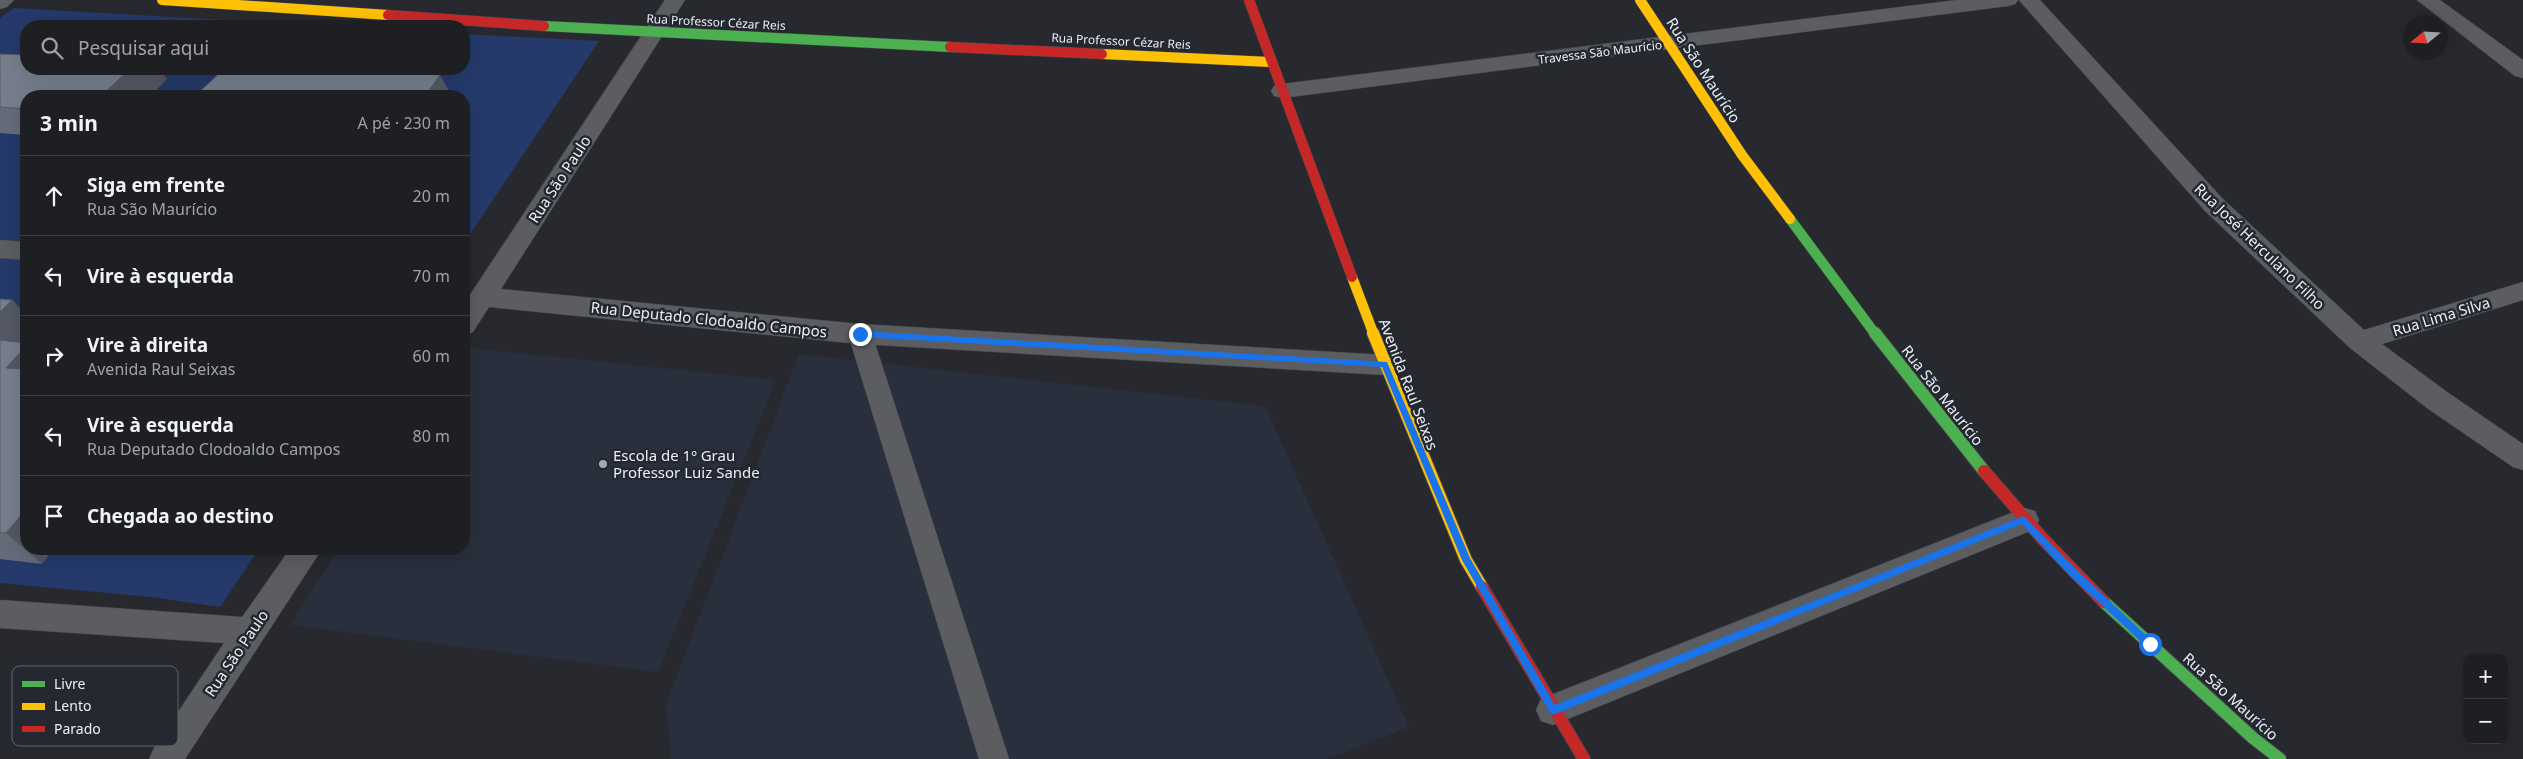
<!DOCTYPE html>
<html lang="pt">
<head>
<meta charset="utf-8">
<style>
	body { margin:0; font-family:"Noto Sans",sans-serif; background:#2a2c2f; color:#f1f3f6 }
	.controls { position:absolute; right:15px; bottom:15px; display:grid; overflow:hidden; border-radius:10px; box-shadow:0 5px 20px #0002 }
	.controls button { width:45px; height:45px; display:grid; place-items:center; padding:0; border:0; border-bottom:1px solid #3b3d40; background:#1d1f22; color:#f1f3f6; font:25px sans-serif }
	.compass { position:absolute; left:2403px; top:15px; width:45px; height:45px; border-radius:50%; background:#1d1f22; box-shadow:0 5px 20px #0002; rotate:252deg }
	.stop { position:absolute; width:15px; height:15px; margin:-11px; border:4px solid #1a73e8; border-radius:50%; background:#fff }
	.stop.end { background:#1a73e8; border-color:#fff; box-shadow:0 1px 5px #0008 }
	.list { margin:0; padding:0; list-style:none }
	h2 { display:flex; justify-content:space-between; align-items:center; height:65px; margin:0; padding:0 20px; font-size:21px }
	h2 small { font-size:16px; font-weight:400; color:#a0a2a5 }
	.list li { display:grid; grid-template-columns:32px 1fr auto; gap:15px; align-items:center; box-sizing:border-box; height:80px; padding:0 20px; border-top:1px solid #3b3d40 }
	.list b { display:block; font-size:19px; white-space:nowrap }
	.list p { margin:0; font-size:16px; white-space:nowrap; color:#a0a2a5 }
	.list em { font-size:16px; font-style:normal; color:#a0a2a5 }
	.icon { flex:none; width:28px; height:28px; fill:none; stroke:currentColor; stroke-width:2; stroke-linecap:round; stroke-linejoin:round }
	.map { position:relative; flex:none; width:2523px; height:759px; overflow:hidden }
	.search { position:absolute; background:#1d1f22; box-shadow:0 5px 20px #0002; left:20px; top:20px; width:450px; height:55px; display:flex; align-items:center; gap:12px; box-sizing:border-box; padding:0 18px; border-radius:20px; color:#a0a2a5; font-size:19px }
	.panel { position:absolute; background:#1d1f22; box-shadow:0 5px 20px #0002; left:20px; top:90px; width:450px; height:465px; border-radius:20px }
	.map>svg:first-child { display:block }
</style>
</head>
<body>
<div class="map">
<svg width="2523" height="759" viewBox="0 0 2523 759">
	<rect width="100%" height="100%" fill="#27292e"/>
	<path fill="#292f3c" d="M 469,348 L 776,380 L 658,672 L 290,625 L 339,549 L 464,549 L 464,357 Z
		M 799,354 L 1265,406 L 1409,727 L 1327,759 L 671,759 L 666,705 Z"/>
	<path fill="#253a6b" d="M 14,8 L 332,26 L 26,26 L 26,69 L 464,69 L 464,34 L 599,41 L 464,243 L 464,96 L 26,96 L 26,549 L 259,549 L 220,607 L 151,597 L 0,583 L 0,18 Z"/>
	<g fill="none" stroke-linecap="round" stroke-linejoin="round">
		<g stroke="#45464b" stroke-width="1">
			<path id="lane" d="M 860,325 L 869,328 L 872,334 L 1009,759 L 979,759 L 848,334 L 851,328 Z"/>
		</g>
		<g stroke="#45464b" stroke-width="1">
			<path id="street" d="M 0,0 L 14,0 L 7,7 L 0,9 Z
				M 665,0 L 685,0 L 501,289 L 860,324 L 1385,355 L 1395,358 L 1399,365 L 1395,372 L 1385,375 L 860,344 L 489,307 L 473,332 L 464,335 L 464,304 Z
				M 1957,0 L 2018,0 L 2015,4 L 2008,6 L 1282,98 L 1274,96 L 1271,91 L 1274,86 L 1282,84 Z
				M 2019,0 L 2040,0 L 2223,199 L 2364,330 L 2523,282 L 2523,300 L 2382,344 L 2447,392 L 2523,444 L 2523,470 L 2513,467 L 2427,408 L 2350,348 L 2205,211 Z
				M 2417,0 L 2440,0 L 2523,60 L 2523,78 L 2515,76 Z
				M 0,240 L 26,242 L 26,260 L 0,258 Z
				M 2024,508 L 2035,511 L 2039,520 L 2035,529 L 1553,725 L 1541,721 L 1536,710 L 1541,699 Z
				M 290,549 L 322,549 L 185,759 L 149,759 L 154,748 L 224,643 L 0,628 L 0,600 L 242,617 Z"/>
		</g>
		<g stroke="#45464b" stroke-width="11">
			<path id="fast-far1" d="M 544,26 L 950,47
				M 1790,219 L 1876,335"/>
		</g>
		<g stroke="#45464b" stroke-width="14">
			<path id="fast" d="M 1875,333 L 1984,471
				M 2104,602 L 2253,738 L 2280,759"/>
		</g>
		<g stroke="#45464b" stroke-width="11">
			<path id="slow-far1" d="M 162,0 L 388,15
				M 1640,0 L 1742,155 L 1790,219
				M 1102,54 L 1270,62
				M 1352,277 L 1374,335"/>
		</g>
		<g stroke="#45464b" stroke-width="14">
			<path id="slow" d="M 1373,333 L 1466,560 L 1482,587"/>
		</g>
		<g stroke="#45464b" stroke-width="11">
			<path id="jam-far1" d="M 1249,0 L 1352,277
				M 388,15 L 544,26
				M 950,47 L 1102,54"/>
		</g>
		<g stroke="#45464b" stroke-width="14">
			<path id="jam" d="M 1984,471 L 2042,538 L 2104,602
				M 1482,587 L 1584,759"/>
		</g>
		<use href="#lane" fill="#5b5d61" fill-rule="evenodd"/>
		<use href="#street" fill="#5b5d61" fill-rule="evenodd"/>
		<use href="#fast-far1" stroke="#4caf50" stroke-width="10"/>
		<use href="#fast" stroke="#4caf50" stroke-width="12"/>
		<use href="#slow-far1" stroke="#ffc107" stroke-width="10"/>
		<use href="#slow" stroke="#ffc107" stroke-width="12"/>
		<use href="#jam-far1" stroke="#c62828" stroke-width="10"/>
		<use href="#jam" stroke="#c62828" stroke-width="12"/>
	</g>
	<path fill="#656c79" d="M 0,54 L 26,69 L 159,69 L 167,79 L 26,96 L 26,135 L 0,133 Z
		M 0,299 L 12,300 L 26,315 L 26,549 L 42,564 L 0,559 Z
		M 109,549 L 156,549 L 151,554 Z"/>
	<path fill="#535863" d="M 130,69 L 159,69 L 167,79 L 150,96 L 101,96 Z
		M 440,75 L 452,96 L 425,96 Z
		M 12,300 L 26,315 L 26,387 L 0,362 L 0,312 Z
		M 24,512 L 26,514 L 26,549 L 54,549 L 42,564 L 6,533 Z
		M 146,549 L 156,549 L 151,554 Z"/>
	<path fill="#767e8d" stroke="#535863" d="M 0,54 L 26,55 L 26,69 L 130,69 L 101,96 L 26,96 L 26,109 L 0,107 Z
		M 224,69 L 344,69 L 440,75 L 425,96 L 195,96 Z
		M 0,299 L 12,300 L 0,312 Z
		M 0,340 L 26,343 L 26,346 L 6,368 L 26,369 L 26,512 L 24,512 L 6,533 L 0,533 Z"/>
	<path fill="#1a73e8" d="M 860,331 L 1387,362 L 1470,558 L 1555,705 L 2024,516 L 2077,570 L 2155,644 L 2150,648 L 2147,647 L 2070,576 L 2022,524 L 1553,715 L 1550,713 L 1462,560 L 1382,367 L 860,337 L 856,334 Z"/>
	<circle fill="#a7aaaf" stroke="#242831" stroke-width="2" cx="603" cy="464" r="5"/>
	<g text-anchor="middle" dominant-baseline="central" stroke-width="5" stroke-linejoin="round" paint-order="stroke">
		<g font-size="12" fill="#eceff5" stroke="#242831">
			<text transform="translate(716 22) rotate(3)">Rua Professor Cézar Reis</text>
			<text transform="translate(1121 41) rotate(3)">Rua Professor Cézar Reis</text>
			<text transform="translate(1600 52) rotate(-7)">Travessa São Maurício</text>
		</g>
		<g font-size="15" fill="#eceff5" stroke="#242831">
			<text transform="translate(1704 70) rotate(57)">Rua São Maurício</text>
			<text transform="translate(559 179) rotate(-57)">Rua São Paulo</text>
			<text transform="translate(2260 246) rotate(44)">Rua José Herculano Filho</text>
			<text transform="translate(2441 316) rotate(-17)">Rua Lima Silva</text>
			<text transform="translate(709 319) rotate(6)">Rua Deputado Clodoaldo Campos</text>
			<text transform="translate(1409 384) rotate(69)">Avenida Raul Seixas</text>
			<text transform="translate(1943 395) rotate(52)">Rua São Maurício</text>
			<text transform="translate(236 653) rotate(-56)">Rua São Paulo</text>
			<text transform="translate(2231 696) rotate(42)">Rua São Maurício</text>
		</g>
		<g font-size="15" fill="#eceff5" stroke="#242831" text-anchor="start">
			<text x="613" y="455">Escola de 1º Grau<tspan x="613" dy="17">Professor Luiz Sande</tspan></text>
		</g>
	</g>
	<rect x="12" y="666" width="166" height="80" rx="8" fill="#242831" stroke="#60646c" stroke-width="1"/>
	<rect x="22" y="681" width="23" height="6" fill="#4caf50"/>
	<rect x="22" y="703" width="23" height="7" fill="#ffc107"/>
	<rect x="22" y="726" width="23" height="6" fill="#c62828"/>
	<g font-size="14" fill="#eceff5">
		<text x="54" y="689">Livre</text>
		<text x="54" y="711">Lento</text>
		<text x="54" y="734">Parado</text>
	</g>
</svg>
<div class="controls">
<button>+</button>
<button>−</button>
</div>
<svg class="compass" viewBox="-18 -18 36 36"><path d="M0-13l5 13h-10z" fill="#e53935"/><path d="M0 13l5-13h-10z" fill="#a0a2a5"/></svg>
<div class="stop" style="left:2150px;top:644px"></div>
<div class="stop end" style="left:860px;top:334px"></div>
<div class="search"><svg class="icon" aria-label="search" viewBox="0 0 24 24"><circle cx="10" cy="10" r="6"/><path d="M15 15l6 6"/></svg>Pesquisar aqui</div>
<section class="panel">
<h2>3 min<small>A pé · 230 m</small></h2>
<ul class="list">
<li><svg class="icon" aria-label="ahead" viewBox="0 0 24 24"><path d="M12 20V5M6 11l6-6 6 6"/></svg><div><b>Siga em frente</b><p>Rua São Maurício</p></div><em>20 m</em></li>
<li><svg class="icon" aria-label="left" viewBox="0 0 24 24"><path d="M17 20v-9H6M10 6l-5 5 5 5"/></svg><div><b>Vire à esquerda</b></div><em>70 m</em></li>
<li><svg class="icon" aria-label="right" viewBox="0 0 24 24"><path d="M7 20v-9h11M14 6l5 5-5 5"/></svg><div><b>Vire à direita</b><p>Avenida Raul Seixas</p></div><em>60 m</em></li>
<li><svg class="icon" aria-label="left" viewBox="0 0 24 24"><path d="M17 20v-9H6M10 6l-5 5 5 5"/></svg><div><b>Vire à esquerda</b><p>Rua Deputado Clodoaldo Campos</p></div><em>80 m</em></li>
<li><svg class="icon" aria-label="arrive" viewBox="0 0 24 24"><path d="M6 21V4h12l-3 4 3 4H6"/></svg><div><b>Chegada ao destino</b></div></li>
</ul>
</section>
</div>
</body>
</html>
